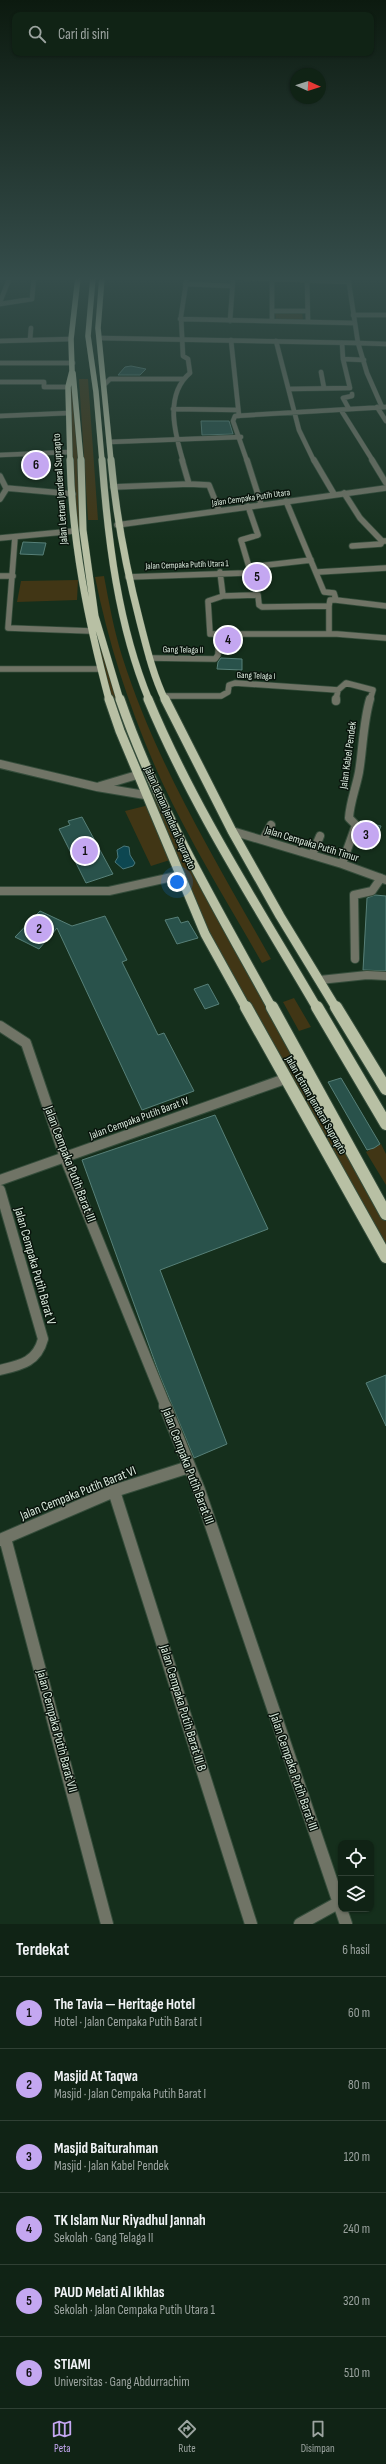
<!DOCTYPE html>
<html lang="id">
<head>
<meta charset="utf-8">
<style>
	body { margin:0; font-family:"Sofia Sans Condensed",sans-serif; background:#1e2f22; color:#f1f3f6 }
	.controls { position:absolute; right:12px; bottom:12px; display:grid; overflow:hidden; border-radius:8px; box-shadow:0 1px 3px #0004 }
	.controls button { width:36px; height:36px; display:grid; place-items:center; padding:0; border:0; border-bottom:1px solid #304034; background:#102315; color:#f1f3f6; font:20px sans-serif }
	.compass { position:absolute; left:290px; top:68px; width:36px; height:36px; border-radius:50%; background:#102315; box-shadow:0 1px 3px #0004; rotate:93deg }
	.you { position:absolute; left:177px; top:882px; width:14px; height:14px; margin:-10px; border:3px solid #fff; border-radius:50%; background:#1a73e8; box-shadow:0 0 0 6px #1a73e833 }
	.badge { display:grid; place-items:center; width:26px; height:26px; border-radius:50%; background:#c4a7f1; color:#111; font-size:13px; font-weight:700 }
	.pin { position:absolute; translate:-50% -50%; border:2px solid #fff; box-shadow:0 1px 4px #0006 }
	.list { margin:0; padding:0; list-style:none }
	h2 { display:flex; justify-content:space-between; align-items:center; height:52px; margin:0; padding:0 16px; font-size:17px }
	h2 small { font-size:13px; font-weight:400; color:#9ca4a0 }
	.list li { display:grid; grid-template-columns:26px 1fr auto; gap:12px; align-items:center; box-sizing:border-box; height:72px; padding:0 16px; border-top:1px solid #304034 }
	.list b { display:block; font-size:15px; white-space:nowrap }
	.list p { margin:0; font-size:13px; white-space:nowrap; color:#9ca4a0 }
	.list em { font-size:13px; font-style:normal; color:#9ca4a0 }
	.icon { flex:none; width:22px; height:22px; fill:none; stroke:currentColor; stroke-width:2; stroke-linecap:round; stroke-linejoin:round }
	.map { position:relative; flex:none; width:386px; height:1924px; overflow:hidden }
	.search { position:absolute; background:#102315; box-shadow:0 1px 3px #0004; left:12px; right:12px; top:12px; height:44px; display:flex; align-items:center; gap:10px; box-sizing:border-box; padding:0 14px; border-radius:8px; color:#9ca4a0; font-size:15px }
	.sheet { height:484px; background:#102315 }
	nav { display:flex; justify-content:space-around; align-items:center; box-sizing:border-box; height:56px; border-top:1px solid #304034; background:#102315; font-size:11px; color:#9ca4a0 }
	nav a { display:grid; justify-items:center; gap:2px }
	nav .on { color:#c4a7f1 }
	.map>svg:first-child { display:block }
</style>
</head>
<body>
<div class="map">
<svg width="386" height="1924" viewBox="0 0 386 1924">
	<rect width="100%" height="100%" fill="#152f1c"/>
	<path fill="#413615" d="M 275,312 L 302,312 L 303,320 L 276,320 Z
		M 72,371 L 85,541 L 76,542 L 69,413 Z
		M 79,379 L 88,379 L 98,520 L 88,520 Z
		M 91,576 L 101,636 L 153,785 L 386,1214 L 386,1257 L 205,934 L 173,859 L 151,866 L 125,811 L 149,805 L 120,731 L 82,577 Z
		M 104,576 C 109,603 114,630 122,656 C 156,764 216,861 271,959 L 262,963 C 228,903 191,844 162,782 C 132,716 109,647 95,577 Z
		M 78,580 L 77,600 L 17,602 L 21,581 Z
		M 294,998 L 311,1027 L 299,1031 L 283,1002 Z
		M 381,1144 L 386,1154 L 386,1185 L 366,1152 Z"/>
	<path fill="#0d4751" stroke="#4a787b" d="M 124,846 L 129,847 L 130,855 L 135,863 L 133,866 L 123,869 L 115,862 L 118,857 L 117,850 Z"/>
	<path fill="#29524b" stroke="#578078" d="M 131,366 L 146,369 L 140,375 L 118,375 L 125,367 Z
		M 201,421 L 229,421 L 233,434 L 202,435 Z
		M 23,542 L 46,543 L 43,555 L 20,554 Z
		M 221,658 L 242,659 L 242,670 L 217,669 L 218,662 Z
		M 82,817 L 113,874 L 86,883 L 59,829 L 70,825 L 68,821 Z
		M 360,821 L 381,826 L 372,849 L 355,844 L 361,826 Z
		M 375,895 L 386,896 L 386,971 L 363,970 L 367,898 Z
		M 40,911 L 72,926 L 105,916 L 127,960 L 122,962 L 158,1035 L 164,1033 L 194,1091 L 142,1110 L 57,928 L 39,949 L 15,937 Z
		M 178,917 L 181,923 L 188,921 L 198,938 L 177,944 L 165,920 Z
		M 208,984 L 219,1004 L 205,1009 L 194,989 Z
		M 341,1078 L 380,1144 L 374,1148 L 367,1150 L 328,1082 Z
		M 215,1115 L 268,1229 L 160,1270 L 227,1444 L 194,1458 L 160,1376 L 82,1160 Z
		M 386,1375 L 386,1426 L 366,1383 Z"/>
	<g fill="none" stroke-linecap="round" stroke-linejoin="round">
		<g stroke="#354d3b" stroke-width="5.5">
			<path id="minor-far4" d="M 229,277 L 348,282
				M 272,279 L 272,321
				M 307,281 L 308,321
				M 185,284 L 232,286
				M 0,302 L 10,277
				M 0,304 L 32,299 L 34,277
				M 272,311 L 308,311
				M 353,315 L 386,315
				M 180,319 L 353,323
				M 230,321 L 233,280
				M 30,340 L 31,328
				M 231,340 L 239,416
				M 0,341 L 71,339
				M 276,341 L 299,430 L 314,461
				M 343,359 L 364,360
				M 0,363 L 73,363
				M 321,372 L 324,388
				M 0,382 L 44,382 L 44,387 L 68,387
				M 104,385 L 110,379 L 183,379
				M 289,389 L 350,388 L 343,359 L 342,343
				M 377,407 L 386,421
				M 382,407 L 367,373 L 358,343 L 386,344
				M 173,409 L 237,410
				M 349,409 L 343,398 L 352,396 L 352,394
				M 341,410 L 373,461
				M 0,416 L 69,413
				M 109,442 L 241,437
				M 0,455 L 70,452
				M 183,461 C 175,434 164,395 190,373 L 188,359 L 183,356 L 181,316 L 187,277
				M 247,461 L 233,421 L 235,416 L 386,407"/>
		</g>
		<g stroke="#354d3b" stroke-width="7">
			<path id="minor-far3" d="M 247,460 L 261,504
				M 314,460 L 334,494
				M 372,460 L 386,483
				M 0,476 L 6,488 L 73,494
				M 189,484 L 209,485 L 219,510
				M 113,487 L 189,484 L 182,460
				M 344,493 L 360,518 L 382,541 L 386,541
				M 0,499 L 7,488
				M 286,501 L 324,592 L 334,593 L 336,600 L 386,606
				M 248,506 L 258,535 L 241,540 L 249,567
				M 15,537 L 8,628 L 91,631
				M 352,546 L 381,544 L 382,541
				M 220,572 L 223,596 L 208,601 L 210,634 L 337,634 L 386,638
				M 318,572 L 386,568
				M 0,576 L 13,576
				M 128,577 L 245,573 L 251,571 L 249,567 L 311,560
				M 223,596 L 258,595 L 259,605 L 262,607 L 329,606 L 330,600 L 336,600
				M 329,606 L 329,634
				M 149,658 L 215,659 L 218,655 L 219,635
				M 0,669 L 100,669
				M 163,696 L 221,696 L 228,692 L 229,685 L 235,683 L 338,690 L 346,683 L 373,690 L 370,700
				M 336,700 L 338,690"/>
		</g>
		<g stroke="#354d3b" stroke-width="10">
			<path id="minor-far2" d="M 336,701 L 336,699
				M 232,831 L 342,864 L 386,880
				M 263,840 L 271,825
				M 312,855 L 320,836
				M 342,864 L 356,825 L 349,818 C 350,802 356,788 359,772 C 363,748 363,723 370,699
				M 0,891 L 109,891 L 181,875
				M 355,959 L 354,895 L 372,891 L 381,878
				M 320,980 L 367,975 L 386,976"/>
		</g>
		<g stroke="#354d3b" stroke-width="12">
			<path id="minor-far1" d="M 0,1026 L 26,1043 L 65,1158 L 166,1407
				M 0,1180 L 285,1079
				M 0,1190 L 43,1339 C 37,1362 21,1365 0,1370"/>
		</g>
		<g stroke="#354d3b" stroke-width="14">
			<path id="minor" d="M 165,1406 L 199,1490 L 346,1924
				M 114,1491 L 251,1924
				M 5,1538 L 107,1924
				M 0,1540 L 114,1491 L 189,1467
				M 300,1924 L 338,1903"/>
		</g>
		<g stroke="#354d3b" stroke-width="5.5">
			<path id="tertiary-far2" d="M 99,338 L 358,343 L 348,277"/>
		</g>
		<g stroke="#354d3b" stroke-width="7">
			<path id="tertiary-far1" d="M 117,525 L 386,488
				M 0,538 L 74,531"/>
		</g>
		<g stroke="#354d3b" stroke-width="10">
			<path id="tertiary" d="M 0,764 L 97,787 L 145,795
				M 100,786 L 137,775"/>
		</g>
		<g stroke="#354d3b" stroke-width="6">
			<path id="primary-far3" d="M 93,277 L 88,336 L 96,392 L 102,461
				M 102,277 L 98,328 L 111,461
				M 73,373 L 81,461
				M 70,461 L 68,387 L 72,371 L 71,339 L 78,277"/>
		</g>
		<g stroke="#354d3b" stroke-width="8">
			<path id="primary-far2" d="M 70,460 C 72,542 88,621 109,700
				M 81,460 L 83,530 L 95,616 L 120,700
				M 102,460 C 108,541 118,625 149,700
				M 111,460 C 116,516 126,568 140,622 C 147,649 153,675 165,700"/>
		</g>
		<g stroke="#354d3b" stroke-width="11">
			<path id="primary-far1" d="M 109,699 L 120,731 L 205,934 L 246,1008
				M 120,699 C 157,807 217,908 272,1008
				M 148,699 C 193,807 258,907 317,1008
				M 165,699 L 232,831 L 280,916 L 336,1008"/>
		</g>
		<g stroke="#354d3b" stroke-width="14">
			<path id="primary" d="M 246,1007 L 386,1257
				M 272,1007 L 386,1214
				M 317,1007 L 386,1124
				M 336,1007 L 386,1089"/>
		</g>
		<use href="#minor-far4" stroke="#707466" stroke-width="4.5"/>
		<use href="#minor-far3" stroke="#707466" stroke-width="5.5"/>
		<use href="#minor-far2" stroke="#707466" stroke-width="8"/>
		<use href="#minor-far1" stroke="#707466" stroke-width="10"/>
		<use href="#minor" stroke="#707466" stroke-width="12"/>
		<use href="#tertiary-far2" stroke="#707466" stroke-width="4.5"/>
		<use href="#tertiary-far1" stroke="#707466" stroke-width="5.5"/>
		<use href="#tertiary" stroke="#707466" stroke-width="8"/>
		<use href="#primary-far3" stroke="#b8c0a4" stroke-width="5.5"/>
		<use href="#primary-far2" stroke="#b8c0a4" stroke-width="7"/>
		<use href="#primary-far1" stroke="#b8c0a4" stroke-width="9"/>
		<use href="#primary" stroke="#b8c0a4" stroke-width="12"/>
	</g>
	<linearGradient id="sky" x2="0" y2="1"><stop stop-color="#0c1a0f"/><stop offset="0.51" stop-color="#354d4b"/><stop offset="1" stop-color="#354d4b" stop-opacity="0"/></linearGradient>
	<rect width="386" height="546" fill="url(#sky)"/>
	<g text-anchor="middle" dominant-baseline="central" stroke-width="3" stroke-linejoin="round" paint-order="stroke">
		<g font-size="9" fill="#daeadd" stroke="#09140c">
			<text transform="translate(251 498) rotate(-8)">Jalan Cempaka Putih Utara</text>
			<text transform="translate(187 565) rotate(-2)">Jalan Cempaka Putih Utara 1</text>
			<text transform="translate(183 650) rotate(1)">Gang Telaga II</text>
			<text transform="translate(256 676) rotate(2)">Gang Telaga I</text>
		</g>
		<g font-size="11" fill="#daeadd" stroke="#09140c">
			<text transform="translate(60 489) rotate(-94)">Jalan Letnan Jenderal Suprapto</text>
			<text transform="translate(348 755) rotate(-82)">Jalan Kabel Pendek</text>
			<text transform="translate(170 818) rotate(66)">Jalan Letnan Jenderal Suprapto</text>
			<text transform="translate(312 844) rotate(17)">Jalan Cempaka Putih Timur</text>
			<text transform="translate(316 1105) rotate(60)">Jalan Letnan Jenderal Suprapto</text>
			<text transform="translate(139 1118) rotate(-20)">Jalan Cempaka Putih Barat IV</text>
		</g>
		<g font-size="13" fill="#daeadd" stroke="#09140c">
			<text transform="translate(70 1164) rotate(69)">Jalan Cempaka Putih Barat III</text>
			<text transform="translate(35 1266) rotate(74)">Jalan Cempaka Putih Barat V</text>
			<text transform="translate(188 1466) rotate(69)">Jalan Cempaka Putih Barat III</text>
			<text transform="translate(78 1493) rotate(-22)">Jalan Cempaka Putih Barat VI</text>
			<text transform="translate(183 1708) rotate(73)">Jalan Cempaka Putih Barat III B</text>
			<text transform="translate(57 1731) rotate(75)">Jalan Cempaka Putih Barat VII</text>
			<text transform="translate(294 1772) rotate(71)">Jalan Cempaka Putih Barat III</text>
		</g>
	</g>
</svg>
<div class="controls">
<button><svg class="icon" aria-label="locate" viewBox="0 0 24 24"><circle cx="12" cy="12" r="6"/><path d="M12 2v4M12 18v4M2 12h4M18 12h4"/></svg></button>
<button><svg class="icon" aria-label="layers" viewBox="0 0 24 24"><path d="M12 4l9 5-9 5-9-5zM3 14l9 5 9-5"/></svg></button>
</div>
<svg class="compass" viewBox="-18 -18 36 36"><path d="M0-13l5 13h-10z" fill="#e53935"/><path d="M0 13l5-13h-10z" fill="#9ca4a0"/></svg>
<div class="you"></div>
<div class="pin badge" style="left:85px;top:851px">1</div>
<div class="pin badge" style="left:39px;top:929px">2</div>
<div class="pin badge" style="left:366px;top:835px">3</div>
<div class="pin badge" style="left:228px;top:640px">4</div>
<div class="pin badge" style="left:257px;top:577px">5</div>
<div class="pin badge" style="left:36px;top:465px">6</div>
<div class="search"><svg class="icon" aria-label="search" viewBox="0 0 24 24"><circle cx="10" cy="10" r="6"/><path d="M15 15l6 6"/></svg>Cari di sini</div>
</div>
<section class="sheet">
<h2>Terdekat<small>6 hasil</small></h2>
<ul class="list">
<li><span class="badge">1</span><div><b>The Tavia — Heritage Hotel</b><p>Hotel · Jalan Cempaka Putih Barat I</p></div><em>60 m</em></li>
<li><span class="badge">2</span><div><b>Masjid At Taqwa</b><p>Masjid · Jalan Cempaka Putih Barat I</p></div><em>80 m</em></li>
<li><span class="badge">3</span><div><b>Masjid Baiturahman</b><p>Masjid · Jalan Kabel Pendek</p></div><em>120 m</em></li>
<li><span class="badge">4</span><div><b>TK Islam Nur Riyadhul Jannah</b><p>Sekolah · Gang Telaga II</p></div><em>240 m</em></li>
<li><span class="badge">5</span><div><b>PAUD Melati Al Ikhlas</b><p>Sekolah · Jalan Cempaka Putih Utara 1</p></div><em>320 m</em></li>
<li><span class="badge">6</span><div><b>STIAMI</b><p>Universitas · Gang Abdurrachim</p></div><em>510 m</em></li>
</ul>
</section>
<nav>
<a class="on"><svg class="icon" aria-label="map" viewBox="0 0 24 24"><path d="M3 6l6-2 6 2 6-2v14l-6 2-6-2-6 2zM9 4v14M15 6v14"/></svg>Peta</a>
<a><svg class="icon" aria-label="directions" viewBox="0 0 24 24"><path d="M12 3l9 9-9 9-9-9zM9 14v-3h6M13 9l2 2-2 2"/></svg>Rute</a>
<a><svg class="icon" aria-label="saved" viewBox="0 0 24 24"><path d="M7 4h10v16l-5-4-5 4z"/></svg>Disimpan</a>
</nav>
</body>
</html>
